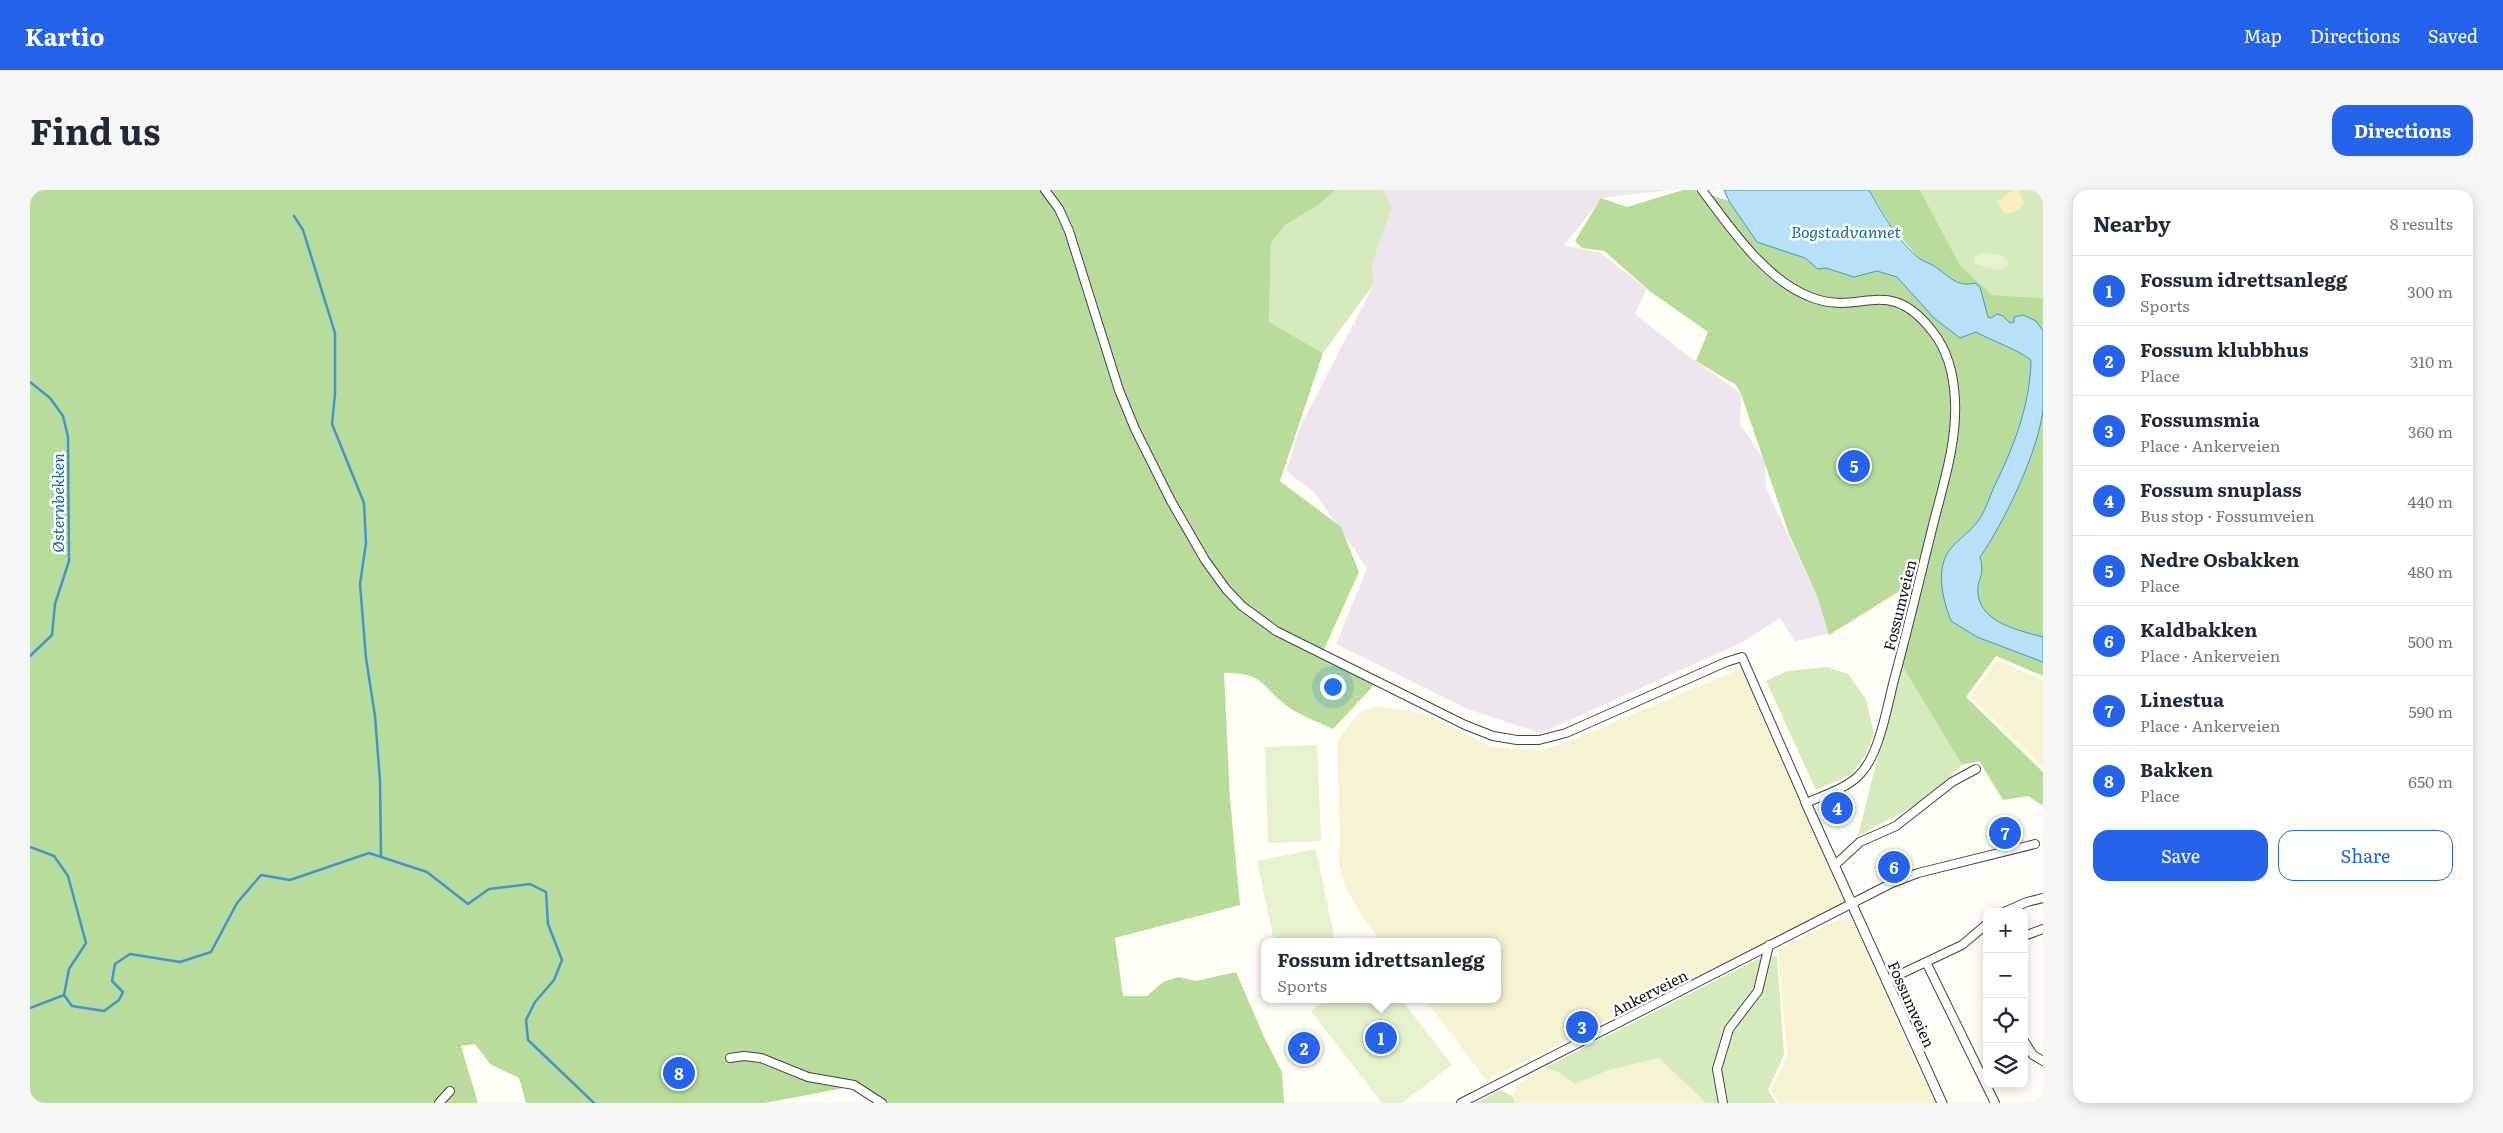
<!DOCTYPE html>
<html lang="en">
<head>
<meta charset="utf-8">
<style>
	body { margin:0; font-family:Literata,serif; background:#f6f6f7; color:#1f2937 }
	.controls { position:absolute; right:15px; bottom:15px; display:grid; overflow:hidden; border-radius:10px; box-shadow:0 2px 12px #0003 }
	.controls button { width:45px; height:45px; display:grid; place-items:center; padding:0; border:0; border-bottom:1px solid #e0e1e3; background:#fff; color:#1f2937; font:25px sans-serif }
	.you { position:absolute; left:1302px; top:496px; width:18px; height:18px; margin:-12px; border:4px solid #fff; border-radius:50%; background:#1a73e8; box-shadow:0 0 0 8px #1a73e833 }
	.badge { display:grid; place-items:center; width:32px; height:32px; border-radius:50%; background:#2563eb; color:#fff; font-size:16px; font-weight:700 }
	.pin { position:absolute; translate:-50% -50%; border:2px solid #fff; box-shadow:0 1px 5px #0006 }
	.popup { position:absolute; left:1231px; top:748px; width:240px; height:65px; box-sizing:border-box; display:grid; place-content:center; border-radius:10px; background:#fff; filter:drop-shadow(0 1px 4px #0005); font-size:16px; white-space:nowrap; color:#747a83 }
	.popup b { font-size:19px; color:#1f2937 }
	.popup::after { content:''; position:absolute; left:50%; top:100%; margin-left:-10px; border:10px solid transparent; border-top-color:#fff }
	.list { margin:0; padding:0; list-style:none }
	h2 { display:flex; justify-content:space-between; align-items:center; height:65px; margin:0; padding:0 20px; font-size:21px }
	h2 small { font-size:16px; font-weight:400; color:#747a83 }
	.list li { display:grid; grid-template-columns:32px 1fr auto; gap:15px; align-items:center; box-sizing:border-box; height:70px; padding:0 20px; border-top:1px solid #e0e1e3 }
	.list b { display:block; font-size:19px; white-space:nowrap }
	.list p { margin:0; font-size:16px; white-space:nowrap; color:#747a83 }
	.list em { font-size:16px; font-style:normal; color:#747a83 }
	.actions { display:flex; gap:10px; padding:15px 20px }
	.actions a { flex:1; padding:11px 0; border:1px solid #2563eb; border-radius:15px; text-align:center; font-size:18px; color:#2563eb }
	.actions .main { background:#2563eb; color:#fff }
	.icon { flex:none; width:28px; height:28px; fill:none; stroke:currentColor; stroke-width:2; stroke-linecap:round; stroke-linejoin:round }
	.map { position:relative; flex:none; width:2013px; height:913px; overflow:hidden; border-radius:15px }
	header { display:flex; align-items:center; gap:30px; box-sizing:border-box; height:70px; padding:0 25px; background:#2563eb; color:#fff }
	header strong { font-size:24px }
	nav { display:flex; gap:28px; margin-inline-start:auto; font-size:18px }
	.intro { display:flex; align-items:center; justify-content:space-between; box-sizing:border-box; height:120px; padding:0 30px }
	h1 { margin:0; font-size:35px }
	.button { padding:12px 22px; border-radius:15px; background:#2563eb; color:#fff; font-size:18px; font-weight:700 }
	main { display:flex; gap:30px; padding:0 30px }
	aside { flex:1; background:#fff; border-radius:15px; box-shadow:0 2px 12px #0003 }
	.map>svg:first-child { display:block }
</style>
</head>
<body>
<header>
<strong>Kartio</strong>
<nav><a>Map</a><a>Directions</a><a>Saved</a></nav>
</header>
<div class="intro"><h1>Find us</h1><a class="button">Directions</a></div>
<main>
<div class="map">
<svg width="2013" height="913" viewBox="0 0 2013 913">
	<rect width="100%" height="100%" fill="#fffdf5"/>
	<path fill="#eee6ef" d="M 1353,0 L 1640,0 L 1572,8 L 1534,55 L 1571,63 L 1617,99 L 1605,124 L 1649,159 L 1711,204 L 1710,234 L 1735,271 L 1736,298 L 1787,406 L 1799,445 L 1796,444 L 1765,452 L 1750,428 L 1713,452 L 1511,543 L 1437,519 L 1306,454 L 1337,378 L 1284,302 L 1256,281 L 1270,237 L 1344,94 L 1342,75 L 1362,18 Z"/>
	<path fill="#f6f3d4" d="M 1967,470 L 2013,490 L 2013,578 L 1940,506 Z
		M 1714,477 L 1820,711 L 1456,890 L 1395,809 L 1467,809 L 1467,752 L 1351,752 L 1334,729 L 1316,699 L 1308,672 L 1310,654 L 1307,552 L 1322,531 L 1334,520 L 1347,516 L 1393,523 L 1461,557 L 1509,560 L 1533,554 Z
		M 1822,729 L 1886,873 L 1905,913 L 1749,913 L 1741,900 L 1757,866 L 1748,759 L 1805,731 Z
		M 1629,868 L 1676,913 L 1485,913 L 1482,906 L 1488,894 L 1514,878 L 1526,881 L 1545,894 L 1579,880 Z"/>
	<path fill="#d5ebbd" d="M 1306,0 L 1353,0 L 1362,18 L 1342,75 L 1344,94 L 1293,163 L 1239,132 L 1241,53 L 1255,35 L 1287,16 Z
		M 1890,0 L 2013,0 L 2013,108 L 1962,105 L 1930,75 Z
		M 1871,474 L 1932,575 L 1895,610 L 1828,646 Z
		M 1797,477 L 1818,484 L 1836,509 L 1844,544 L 1835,566 L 1822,584 L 1786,600 L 1736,491 L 1757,481 Z
		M 1747,766 L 1754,865 L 1738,900 L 1746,913 L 1676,913 L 1629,868 L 1579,880 L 1545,894 L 1526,881 L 1514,878 L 1728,769 Z
		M 1470,900 L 1482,906 L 1485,913 L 1446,913 Z"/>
	<path fill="#b9dc9c" d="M 0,0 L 1306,0 L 1287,16 L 1255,35 L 1241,53 L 1239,132 L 1293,163 L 1250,291 L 1311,337 L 1329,382 L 1292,464 L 1346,493 L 1303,539 C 1289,532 1270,526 1257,516 C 1229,495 1236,483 1194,483 L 1200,609 L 1210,715 L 1085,748 L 1093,806 L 1117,806 L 1133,792 L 1149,787 L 1166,791 L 1206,782 L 1235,849 L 1252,882 L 1254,913 L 856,913 L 825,896 L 735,913 L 496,913 L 489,888 L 460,874 L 445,854 L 431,856 L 448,913 L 0,913 Z
		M 1653,0 L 1665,0 L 1699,11 L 1727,52 L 1775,68 L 1788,79 L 1796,78 L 1824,87 L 1847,81 L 1867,87 L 1905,128 L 1930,148 L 1937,95 L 1920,89 L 1904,76 L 1890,70 L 1862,37 L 1839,0 L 1890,0 L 1930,75 L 1962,105 L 2013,108 L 2013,486 L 1966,466 L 1936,507 L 2013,582 L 2013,616 L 1998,606 L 1973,610 L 1949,571 L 1932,575 L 1871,474 L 1889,389 L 1799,445 L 1787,406 L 1759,344 L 1711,204 L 1706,195 L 1666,171 L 1678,142 L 1621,102 L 1574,61 L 1552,58 L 1545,51 L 1571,8 L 1597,17 Z"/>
	<path fill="#fbeec1" d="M 1983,0 L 1988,0 L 1994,13 C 1991,21 1983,24 1974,23 L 1967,12 Z"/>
	<path fill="#e6f2cf" d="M 1953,63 L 1972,65 L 1979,73 L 1976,78 L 1967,80 L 1945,74 L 1944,70 L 1945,66 Z
		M 1287,555 L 1291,651 L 1238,653 L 1235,557 Z
		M 1286,659 L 1305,752 L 1244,752 L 1227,671 Z
		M 1296,809 L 1371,809 L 1422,875 L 1372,913 L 1352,913 L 1281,821 Z"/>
	<path fill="#b9e0f7" stroke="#3f96cf" d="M 1694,0 L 1839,0 C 1851,22 1870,54 1890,69 C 1894,72 1900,73 1904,76 C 1918,85 1927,98 1945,93 L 1950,97 L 1958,127 L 1961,128 L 1967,124 L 1973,126 L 1980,133 L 1984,132 L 1984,127 L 1993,125 L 2006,131 L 2013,141 C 2013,167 2013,193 2013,219 C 2009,260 1974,333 1950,367 C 1956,387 1946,388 1948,404 C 1951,433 1991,441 2013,447 L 2013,472 L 1947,447 L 1921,431 C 1914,412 1907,388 1915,368 C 1921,353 1939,344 1948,331 C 1955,322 1959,308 1964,297 C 1984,256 2000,216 2001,170 C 1985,158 1964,152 1946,142 L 1930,148 L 1904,128 L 1867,87 L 1847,81 L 1824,87 L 1796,78 L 1788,79 L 1775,68 L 1727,52 L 1699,11 Z"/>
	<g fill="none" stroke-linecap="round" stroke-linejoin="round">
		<path stroke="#3f96cf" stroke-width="2.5" d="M 264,26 L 273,40 L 305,143 L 305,204 L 302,234 L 334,313 L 336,353 L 330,394 L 336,468 L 345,526 L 350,591 L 351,666
			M 0,192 L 20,208 L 33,226 L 38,247 L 39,371 L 25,414 L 22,445 L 0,466
			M 0,657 L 24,666 L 38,686 L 56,753 L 39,779 L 34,805 L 42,816 L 74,821 L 89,810 L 93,802 L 82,791 L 85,774 L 100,764 L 150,772 L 181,762 L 207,713 L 231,685 L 260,690 L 339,663 L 397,682 L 438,714 L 459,699 L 500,694 L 516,702 L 518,734 L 532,770 L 524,790 L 505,812 L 496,830 L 498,850 L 564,913
			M 0,818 L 34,805"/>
		<g stroke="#444" stroke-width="10">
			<path id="minor" d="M 1015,0 L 1029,19 L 1039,41 L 1089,200 L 1105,239 L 1141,311 L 1175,370 L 1196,399 L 1212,416 L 1246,441 L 1435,535 L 1463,546 L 1487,550 L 1509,550 L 1536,543 L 1696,472 L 1712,467 L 1776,613 C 1794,605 1819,598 1832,582 C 1850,561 1857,517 1864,490 C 1878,439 1890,387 1903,335 C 1913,295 1927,253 1925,211 C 1924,187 1918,161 1903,142 C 1857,82 1831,129 1778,106 C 1734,88 1699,36 1672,0
				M 1804,676 L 1830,652 L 1866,636 L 1922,592 L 1946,579
				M 1974,722 L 1997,712 L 2013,708
				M 1994,746 L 2013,739
				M 1896,772 L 1965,913
				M 1856,791 L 1932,755 L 1957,734
				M 1994,851 L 2003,865 L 2013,871
				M 700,868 L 714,866 L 731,868 L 778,887 L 824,895 L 852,913
				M 409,913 L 420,901
				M 1431,913 L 1862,693 L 1888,683 L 2005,654
				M 1693,913 L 1687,879 L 1699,839 L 1728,801 L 1739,755"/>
		</g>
		<g stroke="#444" stroke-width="11">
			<path id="tertiary" d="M 1776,613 L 1912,913"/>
		</g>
		<use href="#minor" stroke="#fff" stroke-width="8"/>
		<use href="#tertiary" stroke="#fff" stroke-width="9"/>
	</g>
	<g text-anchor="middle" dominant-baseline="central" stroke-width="5" stroke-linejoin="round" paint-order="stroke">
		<g font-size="15" fill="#111" stroke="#fff">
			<text transform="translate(1869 415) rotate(-76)">Fossumveien</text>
			<text transform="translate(1619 802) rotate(-27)">Ankerveien</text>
			<text transform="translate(1882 814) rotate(66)">Fossumveien</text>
		</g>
		<g font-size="16" font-style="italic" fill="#1768a6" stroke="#fff">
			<text x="1816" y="41">Bogstadvannet</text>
			<text transform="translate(27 313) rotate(-90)">Østernbekken</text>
		</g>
	</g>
</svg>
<div class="controls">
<button>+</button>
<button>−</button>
<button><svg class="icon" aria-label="locate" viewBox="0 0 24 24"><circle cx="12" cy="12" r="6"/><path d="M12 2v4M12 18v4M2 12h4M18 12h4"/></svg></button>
<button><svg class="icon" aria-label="layers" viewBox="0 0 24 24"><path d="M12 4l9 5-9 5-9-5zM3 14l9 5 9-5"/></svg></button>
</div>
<div class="you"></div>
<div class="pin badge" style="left:1351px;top:848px">1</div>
<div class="popup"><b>Fossum idrettsanlegg</b>Sports</div>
<div class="pin badge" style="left:1274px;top:858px">2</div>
<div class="pin badge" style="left:1552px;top:837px">3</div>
<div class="pin badge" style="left:1807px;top:618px">4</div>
<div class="pin badge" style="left:1824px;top:276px">5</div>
<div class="pin badge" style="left:1864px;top:677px">6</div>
<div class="pin badge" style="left:1975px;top:643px">7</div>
<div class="pin badge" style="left:649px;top:883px">8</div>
</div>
<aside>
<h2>Nearby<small>8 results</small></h2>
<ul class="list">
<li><span class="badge">1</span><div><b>Fossum idrettsanlegg</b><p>Sports</p></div><em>300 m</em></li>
<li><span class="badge">2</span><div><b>Fossum klubbhus</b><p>Place</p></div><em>310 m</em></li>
<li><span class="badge">3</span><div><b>Fossumsmia</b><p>Place · Ankerveien</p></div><em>360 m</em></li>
<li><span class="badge">4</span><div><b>Fossum snuplass</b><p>Bus stop · Fossumveien</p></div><em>440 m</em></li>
<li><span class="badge">5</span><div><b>Nedre Osbakken</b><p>Place</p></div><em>480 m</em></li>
<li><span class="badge">6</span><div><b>Kaldbakken</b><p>Place · Ankerveien</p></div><em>500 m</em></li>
<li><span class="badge">7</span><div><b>Linestua</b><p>Place · Ankerveien</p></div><em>590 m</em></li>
<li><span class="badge">8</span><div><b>Bakken</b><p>Place</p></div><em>650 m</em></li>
</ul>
<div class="actions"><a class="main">Save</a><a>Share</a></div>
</aside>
</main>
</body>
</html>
